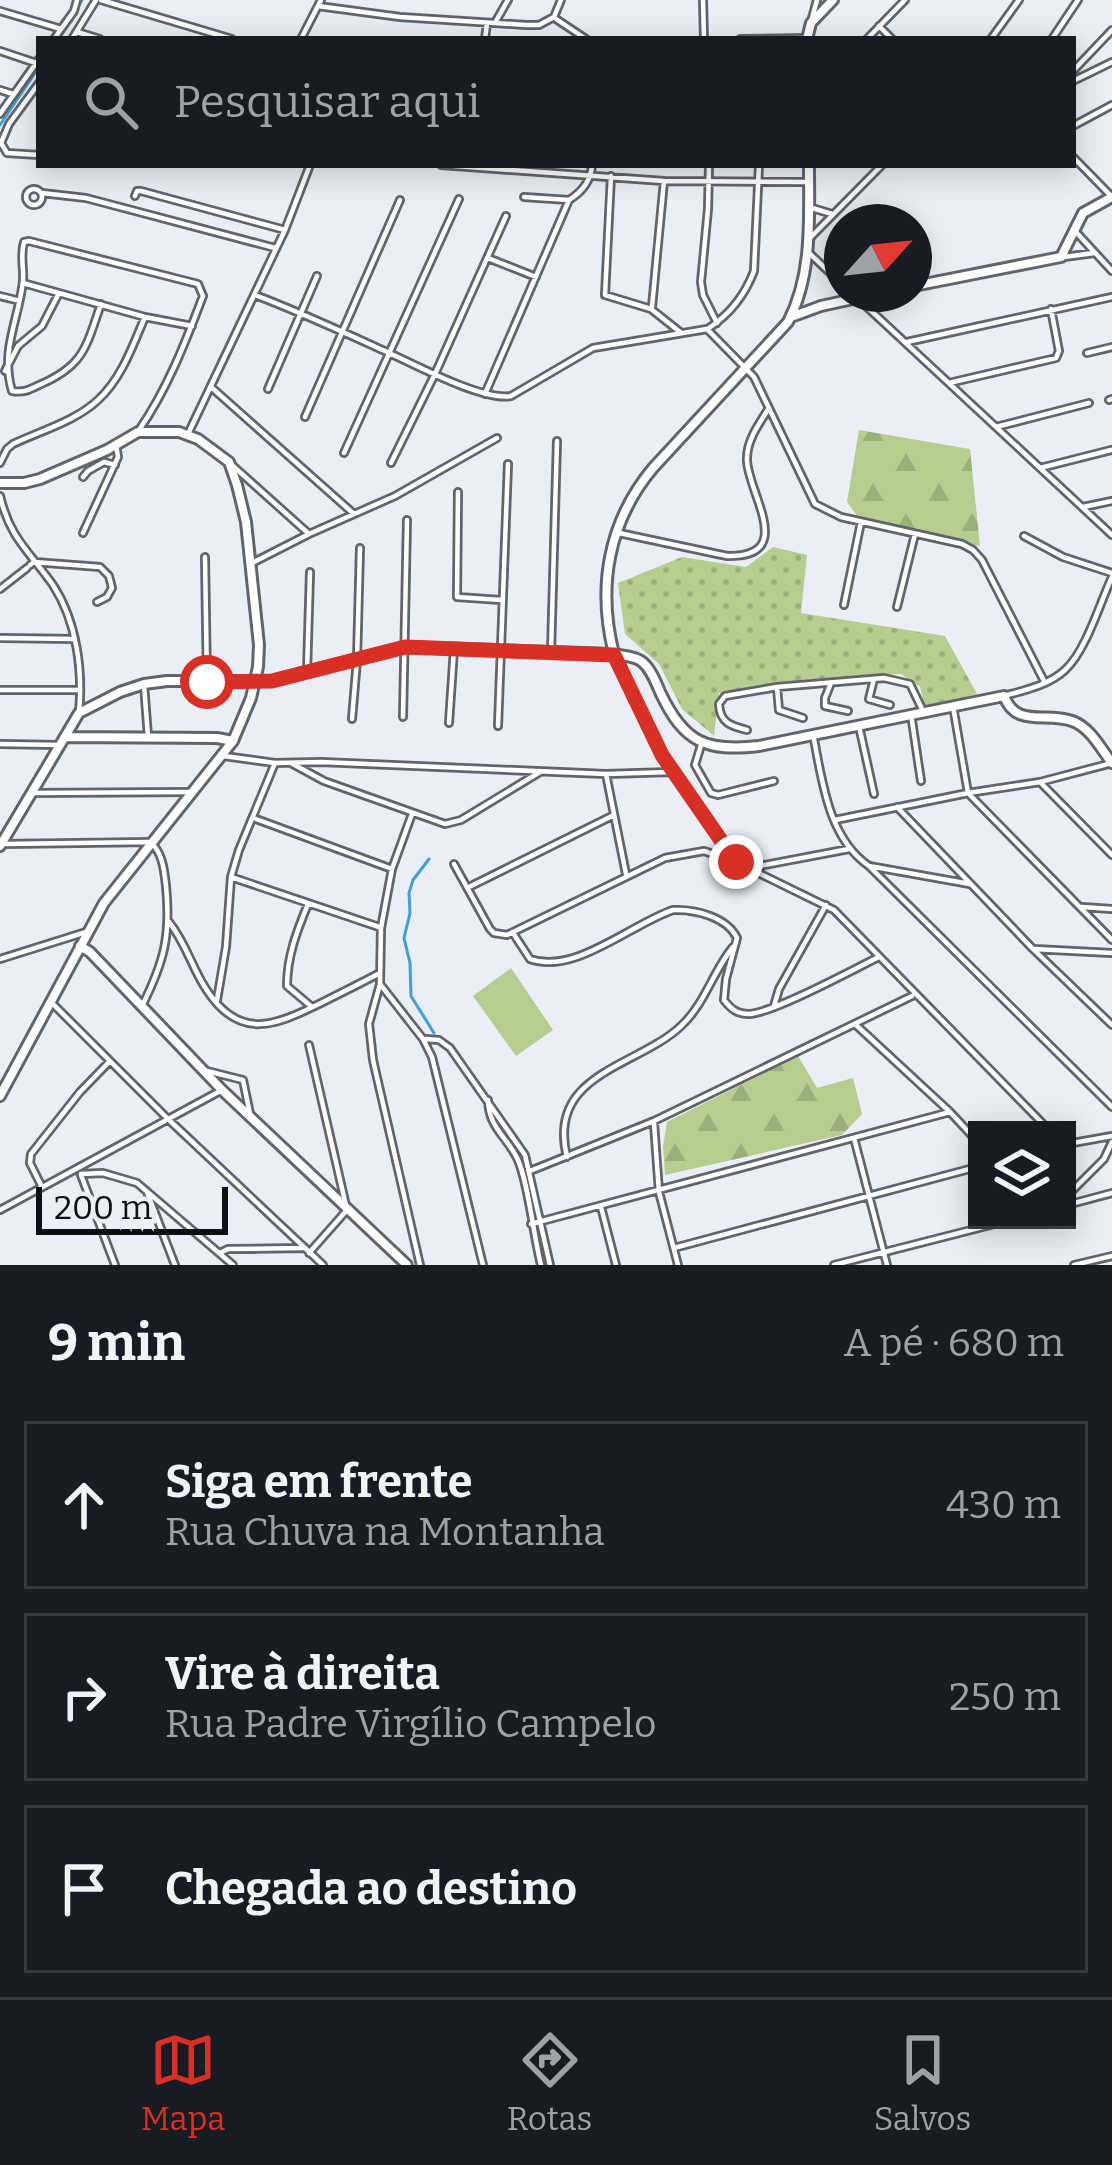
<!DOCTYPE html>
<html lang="pt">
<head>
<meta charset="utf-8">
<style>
	body { margin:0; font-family:Bitter,serif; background:#242831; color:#f1f3f6 }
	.controls { position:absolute; right:36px; bottom:36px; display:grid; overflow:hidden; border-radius:0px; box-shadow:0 6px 30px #0003 }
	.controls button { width:108px; height:108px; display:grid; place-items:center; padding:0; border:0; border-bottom:3px solid #363941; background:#171b24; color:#f1f3f6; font:60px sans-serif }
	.compass { position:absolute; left:824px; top:204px; width:108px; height:108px; border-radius:50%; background:#171b24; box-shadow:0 6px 30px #0003; rotate:63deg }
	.scale { position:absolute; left:36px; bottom:30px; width:192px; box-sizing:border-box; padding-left:12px; border:6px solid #0f1013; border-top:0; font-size:33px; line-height:42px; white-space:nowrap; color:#0f1013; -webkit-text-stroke:9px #eaeef6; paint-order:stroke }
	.stop { position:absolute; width:36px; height:36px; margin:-27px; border:9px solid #d93025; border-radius:50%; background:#fff }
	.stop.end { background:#d93025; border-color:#fff; box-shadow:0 3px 12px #0008 }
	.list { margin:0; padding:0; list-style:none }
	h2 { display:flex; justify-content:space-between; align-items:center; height:156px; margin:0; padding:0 48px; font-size:51px }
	h2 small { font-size:39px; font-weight:400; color:#9ea1a6 }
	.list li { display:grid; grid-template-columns:78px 1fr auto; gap:36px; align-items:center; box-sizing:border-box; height:168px; margin:0 24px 24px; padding:0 24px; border:3px solid #363941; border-radius:0px }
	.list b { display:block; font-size:45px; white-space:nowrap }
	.list p { margin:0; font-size:39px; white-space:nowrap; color:#9ea1a6 }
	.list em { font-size:39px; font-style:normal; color:#9ea1a6 }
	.icon { flex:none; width:66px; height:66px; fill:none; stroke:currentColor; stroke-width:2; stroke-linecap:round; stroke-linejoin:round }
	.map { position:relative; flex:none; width:1112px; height:1265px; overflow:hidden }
	.search { position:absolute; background:#171b24; box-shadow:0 6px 30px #0003; left:36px; right:36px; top:36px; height:132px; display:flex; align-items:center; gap:30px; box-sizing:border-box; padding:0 42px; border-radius:0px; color:#9ea1a6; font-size:45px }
	.sheet { height:732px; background:#171b24 }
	nav { display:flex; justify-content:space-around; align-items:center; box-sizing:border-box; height:168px; border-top:3px solid #363941; background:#171b24; font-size:33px; color:#9ea1a6 }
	nav a { display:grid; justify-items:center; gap:6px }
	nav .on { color:#d93025 }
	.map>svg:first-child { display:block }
</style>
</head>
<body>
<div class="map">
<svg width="1112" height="1265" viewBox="0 0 1112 1265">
	<defs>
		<pattern id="grass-dots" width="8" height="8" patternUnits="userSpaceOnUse" patternTransform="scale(3)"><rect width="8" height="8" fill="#b5cd8f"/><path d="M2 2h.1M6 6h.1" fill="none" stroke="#9aaf7a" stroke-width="1.8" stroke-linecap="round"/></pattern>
		<pattern id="forest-firs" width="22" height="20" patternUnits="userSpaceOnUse" patternTransform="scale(3)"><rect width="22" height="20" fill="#b5cd8f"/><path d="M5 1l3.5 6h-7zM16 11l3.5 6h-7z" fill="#9aaf7a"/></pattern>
	</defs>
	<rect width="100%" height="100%" fill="#eaeef6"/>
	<path fill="url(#grass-dots)" d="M 773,547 L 807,555 L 801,613 L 945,636 L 977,694 L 925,708 L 920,687 L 901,674 L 801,680 L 719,693 L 714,736 L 682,709 L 659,664 L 625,634 L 618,583 L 682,557 L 746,567 Z"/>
	<path fill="url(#forest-firs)" d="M 859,430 L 970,449 L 980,546 L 858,517 L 847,502 Z
		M 798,1056 L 817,1088 L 853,1078 L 862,1114 L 842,1135 L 665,1175 L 663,1147 L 667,1122 Z"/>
	<path fill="#b5cd8f" d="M 511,968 L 553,1030 L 516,1056 L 473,996 Z"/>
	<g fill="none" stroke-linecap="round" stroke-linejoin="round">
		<path stroke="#449fd5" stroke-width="3" d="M 58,39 L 82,0
			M 0,125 L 39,67
			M 429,859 L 413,880 L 409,893 L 410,913 L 404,938 L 410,963 L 411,996 L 434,1033
			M 504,1132 L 520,1155 L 525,1173
			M 535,1223 L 545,1265"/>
		<g stroke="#61656b" stroke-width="10">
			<path id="street" d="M 101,0 L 232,39
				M 703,0 L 704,39
				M 318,6 L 400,17 L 526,25 L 539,25 L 554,17 L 561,0
				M 0,11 L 61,29
				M 812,18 L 817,0
				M 556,19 L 586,39
				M 496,21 L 508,0
				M 879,26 L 892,39
				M 77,32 L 100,39
				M 54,39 L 74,11 L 77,0
				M 72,39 L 96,0
				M 301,39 L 321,0
				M 485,39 L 487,23
				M 740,39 L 807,38
				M 867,39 L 905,0
				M 991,39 L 1019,0
				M 1052,39 L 1078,0
				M 0,51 L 36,63
				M 1073,71 L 1112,30
				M 1073,81 L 1112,62
				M 39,83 L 9,124 L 1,143 L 7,153 L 39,155
				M 0,90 L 13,94
				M 0,114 L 39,59
				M 1073,126 L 1112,105
				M 1073,157 L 1111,196
				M 441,165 L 664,181 L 809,182
				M 709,165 L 708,209 L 701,282 L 703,295 L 717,323
				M 611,176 L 605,295 L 651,309 L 680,332
				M26 197a8 8 0 1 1 16 0a8 8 0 1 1-16 0Z
				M 42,193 L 86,198 L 275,248
				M 135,196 L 137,191 L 141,191 L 285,230
				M 524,197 L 569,200 C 582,192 591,180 592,165
				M 809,207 L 832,214
				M 1075,231 L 1112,271
				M 810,238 L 882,165
				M 807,251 L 842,284
				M 1064,257 L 1094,253
				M 488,258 L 536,277
				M 23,283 L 145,317 L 192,326
				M 853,294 L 1112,535
				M 255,295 C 300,312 343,332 387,352 C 416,365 482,401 511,396 L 593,348 L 707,329 L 754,377 L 815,504 L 841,517 L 962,544 L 973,550 L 982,560 L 1045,683
				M 0,296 L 16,300
				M 101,304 C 86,347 84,366 39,385 C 29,390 23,393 12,391 C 0,350 19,319 23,281 C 24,267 20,256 24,242 L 29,241 L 198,284 L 203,296 C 186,341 167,390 139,430
				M 652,307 L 664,181
				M 709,328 C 730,314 745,295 754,271 L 759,165
				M 907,342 L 1112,297
				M 1087,353 L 1112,347
				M 5,371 L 18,346 L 42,326 L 59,293
				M 949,383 L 1056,358 L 1059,351 L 1051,309
				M 211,387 L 354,514
				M 268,389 L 317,276
				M 485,394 L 569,200
				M 1109,400 L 1112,399
				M 305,417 L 400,200
				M 996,427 L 1089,403
				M 188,434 L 285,230 L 310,165
				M 344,453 L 459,199
				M 0,463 L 7,449 L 13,444 C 40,431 76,421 98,400 C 122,378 133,345 145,317
				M 391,463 L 435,374 L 506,216
				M 233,466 L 309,534
				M 1040,468 L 1111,450
				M 83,477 L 88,471 L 104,462 L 115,465
				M 458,492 L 457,597 L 501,600
				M 0,496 C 10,539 30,552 53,585 C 77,622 83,671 79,713
				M 1083,507 L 1112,501
				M 83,533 L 118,457 L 116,445
				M 619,533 L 727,556 C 797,558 749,495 747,461 C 746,441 759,424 769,408
				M 1024,536 L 1063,557 L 1112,573
				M 205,557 L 207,682
				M 252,563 L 309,534 L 395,496 L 497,438
				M 30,565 L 34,562 L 100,567 L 109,576 L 112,588 L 107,597 L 97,602
				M 0,589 L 27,568
				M 844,605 L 861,522
				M 897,607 L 915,534
				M 0,638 L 75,639
				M 551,652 L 557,441
				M 614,654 L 672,772 L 735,861
				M 307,672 L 310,572
				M 874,679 L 869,699 L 890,705
				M 831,683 L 825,698 L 825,706 L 848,711
				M 144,684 L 148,737
				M 777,687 L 779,710 L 803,718
				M 0,690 L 79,690
				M 1004,696 C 1025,690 1049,685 1065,670 C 1086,651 1100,603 1112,577
				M 953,706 L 968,793 L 1112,940
				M 911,714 L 921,781
				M 403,717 L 407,520
				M 352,719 L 357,660 L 360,548
				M 449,723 L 454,649
				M 498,726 L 508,464
				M 859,726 L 874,794
				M 747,730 C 731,726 720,723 719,704 L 725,696 L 777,687 L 884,678 L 910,684 L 923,711
				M 813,734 C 822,780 828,838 869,866 L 1112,1107
				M 702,742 L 695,765 L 711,793 L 718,795 L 774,781
				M 0,744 L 60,745
				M 224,756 L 275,763 L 321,762 L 606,774 L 672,772
				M 291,763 L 324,781 L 445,824 L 461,820 L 540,772
				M 606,774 L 626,874
				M 1040,782 L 1112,855
				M 31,793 L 192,792
				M 897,807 L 1033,949 L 1112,1025
				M 412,814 L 392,869 L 381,928 L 380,984 L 369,1024 L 373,1060 L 420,1265
				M 256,819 L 392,869
				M 835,820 L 968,793 L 1040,782 L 1112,763
				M 3,844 L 151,842 C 163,855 164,869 166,886 C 171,936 164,962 142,1006
				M 454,864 L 490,929 L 494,933 L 507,935 L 665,858 L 704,851 L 736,862 L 834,910 L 1049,1130
				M 869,866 L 970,884
				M 754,867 L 849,849
				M 231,877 L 379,927
				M 469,887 L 614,815
				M 308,904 C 297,931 287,956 287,986 L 312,1007
				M 1082,907 L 1112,909
				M 169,922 C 186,943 192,968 206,989 C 240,1042 276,1025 321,1003 C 341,993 361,983 380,973
				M 513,933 L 530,959 C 575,975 631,924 673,910 C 695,909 727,917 737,938 L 726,979 L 724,1000 C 731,1009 737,1014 749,1014 C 773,1013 852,970 877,958
				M 1034,949 L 1112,953
				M 0,959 L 86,932
				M 380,984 L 423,1039 L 432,1057 L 483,1265
				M 217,1000 L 226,947 L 231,877 L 239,850 L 275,763
				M 51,1002 L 168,1119 L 323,1265
				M 774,1006 L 779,989 L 826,905
				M 856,1025 L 950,1112 L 977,1141
				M 426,1039 L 439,1040 L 450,1048 L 525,1155 L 550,1265
				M 309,1045 L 347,1210 L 309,1253
				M 207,1071 L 243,1080 L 250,1114
				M 488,1100 C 489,1129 507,1136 518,1160 C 529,1186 533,1234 541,1265
				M 654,1123 L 659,1192 L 678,1265
				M 854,1138 L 887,1265
				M 1067,1144 L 1112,1136
				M 567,1157 C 546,1073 638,1067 681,1026 C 705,1004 713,971 733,947
				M 530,1171 L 654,1121 L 912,996
				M 81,1174 L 103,1173 L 137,1183 L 233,1265
				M 81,1175 L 115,1265
				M 41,1185 L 30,1163 L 31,1154 L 80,1092 L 110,1061
				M 147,1192 L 175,1265
				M 1067,1196 L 1104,1159 L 1112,1142
				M 1067,1205 L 1112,1193
				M 601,1207 L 616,1265
				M 0,1210 L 222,1090
				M 531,1224 L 950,1112
				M 674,1248 L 977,1167
				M 220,1253 L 228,1249 L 303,1248
				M 834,1265 L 1010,1220
				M 1074,1265 L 1112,1256"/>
		</g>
		<g stroke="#61656b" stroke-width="14">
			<path id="secondary" d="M 807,39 L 811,23 L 833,0
				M 914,286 L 1061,257 L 1083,213 L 1112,197
				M 791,317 L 821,306 L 876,294
				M 0,483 L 24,483 L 40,479 L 107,450 L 138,432 L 179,432 L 198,439 L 229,462 L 237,485 L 246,522 L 259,645 L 258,667 L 251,698 L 233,741 L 104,903 L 0,1096
				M 614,654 C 597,587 608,522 653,468 L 788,322 C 813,274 809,218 809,165
				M 67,737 L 217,738 L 233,741
				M 0,846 L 79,713 L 120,692 L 144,684 L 167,681 L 272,681 L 405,647 L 614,654 C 623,656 634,656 641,661 C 651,668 656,683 661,694 C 684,742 705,752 759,746 L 1004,696 C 1016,728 1045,712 1072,721 C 1090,727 1101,749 1112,763
				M 80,946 L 90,952 L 222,1090 L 407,1265"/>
		</g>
		<use href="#street" stroke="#fff" stroke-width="4.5"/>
		<use href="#secondary" stroke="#fff" stroke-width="8"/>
	</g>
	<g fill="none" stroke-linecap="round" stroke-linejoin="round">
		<path stroke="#d93025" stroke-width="15" d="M 207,682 L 272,681 L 405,647 L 614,655 L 662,755 L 736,862"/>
	</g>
</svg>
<div class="controls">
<button><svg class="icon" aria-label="layers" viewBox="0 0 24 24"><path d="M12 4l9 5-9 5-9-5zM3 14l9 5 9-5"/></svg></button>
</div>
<svg class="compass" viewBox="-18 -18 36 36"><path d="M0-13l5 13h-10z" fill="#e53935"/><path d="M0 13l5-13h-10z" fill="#9ea1a6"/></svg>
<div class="scale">200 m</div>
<div class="stop" style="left:207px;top:682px"></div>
<div class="stop end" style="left:736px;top:862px"></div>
<div class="search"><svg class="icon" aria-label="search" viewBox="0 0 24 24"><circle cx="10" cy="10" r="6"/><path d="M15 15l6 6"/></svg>Pesquisar aqui</div>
</div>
<section class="sheet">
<h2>9 min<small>A pé · 680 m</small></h2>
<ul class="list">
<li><svg class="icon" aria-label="ahead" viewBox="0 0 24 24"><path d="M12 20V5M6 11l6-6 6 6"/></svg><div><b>Siga em frente</b><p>Rua Chuva na Montanha</p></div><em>430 m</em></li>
<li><svg class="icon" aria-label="right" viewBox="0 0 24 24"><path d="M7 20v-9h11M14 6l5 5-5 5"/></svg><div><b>Vire à direita</b><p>Rua Padre Virgílio Campelo</p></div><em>250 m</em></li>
<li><svg class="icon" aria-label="arrive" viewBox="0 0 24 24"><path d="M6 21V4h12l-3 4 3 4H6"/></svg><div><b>Chegada ao destino</b></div></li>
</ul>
</section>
<nav>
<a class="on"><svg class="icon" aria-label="map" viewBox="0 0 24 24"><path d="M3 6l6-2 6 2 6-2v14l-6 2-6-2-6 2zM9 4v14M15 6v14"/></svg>Mapa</a>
<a><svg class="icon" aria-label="directions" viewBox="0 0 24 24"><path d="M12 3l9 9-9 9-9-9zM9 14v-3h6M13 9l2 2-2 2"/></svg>Rotas</a>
<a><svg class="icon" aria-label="saved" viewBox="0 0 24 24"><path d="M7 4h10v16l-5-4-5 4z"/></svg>Salvos</a>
</nav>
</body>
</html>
